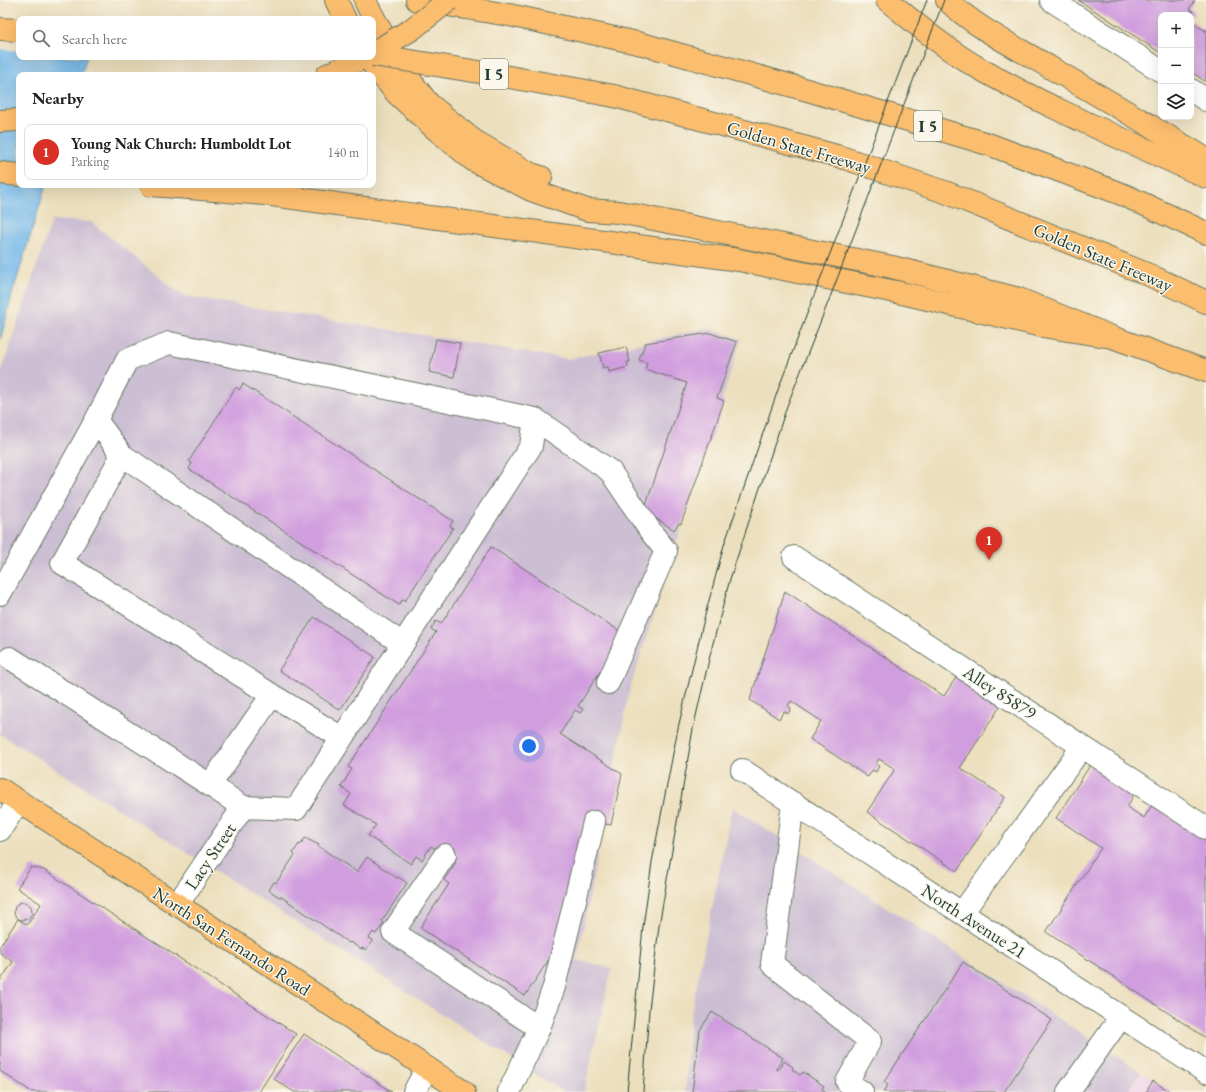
<!DOCTYPE html>
<html lang="en">
<head>
<meta charset="utf-8">
<style>
	body { margin:0; font-family:"EB Garamond",serif; background:#f2f2f2; color:#222 }
	.controls { position:absolute; right:12px; top:12px; display:grid; overflow:hidden; border-radius:8px; box-shadow:0 4px 16px #0002 }
	.controls button { width:36px; height:36px; display:grid; place-items:center; padding:0; border:0; border-bottom:1px solid #e0e0e0; background:#fff; color:#222; font:20px sans-serif }
	.you { position:absolute; left:529px; top:746px; width:14px; height:14px; margin:-10px; border:3px solid #fff; border-radius:50%; background:#1a73e8; box-shadow:0 0 0 6px #1a73e833 }
	.badge { display:grid; place-items:center; width:26px; height:26px; border-radius:50%; background:#d93025; color:#fff; font-size:13px; font-weight:700 }
	.pin { position:absolute; translate:-50% -33px; filter:drop-shadow(0 1px 2px #0008) }
	.pin::after { content:''; position:absolute; top:21px; width:14px; height:12px; background:inherit; clip-path:polygon(0 0,100% 0,50% 100%) }
	.list { margin:0; padding:0; list-style:none }
	h2 { display:flex; justify-content:space-between; align-items:center; height:52px; margin:0; padding:0 16px; font-size:17px }
	h2 small { font-size:13px; font-weight:400; color:#767676 }
	.list li { display:grid; grid-template-columns:26px 1fr auto; gap:12px; align-items:center; box-sizing:border-box; height:56px; margin:0 8px 8px; padding:0 8px; border:1px solid #e0e0e0; border-radius:8px }
	.list b { display:block; font-size:15px; white-space:nowrap }
	.list p { margin:0; font-size:13px; white-space:nowrap; color:#767676 }
	.list em { font-size:13px; font-style:normal; color:#767676 }
	.icon { flex:none; width:22px; height:22px; fill:none; stroke:currentColor; stroke-width:2; stroke-linecap:round; stroke-linejoin:round }
	.map { position:relative; flex:none; width:1206px; height:1092px; overflow:hidden }
	.search { position:absolute; background:#fff; box-shadow:0 4px 16px #0002; left:16px; top:16px; width:360px; height:44px; display:flex; align-items:center; gap:10px; box-sizing:border-box; padding:0 14px; border-radius:8px; color:#767676; font-size:15px }
	.panel { position:absolute; background:#fff; box-shadow:0 4px 16px #0002; left:16px; top:72px; width:360px; height:116px; border-radius:8px }
	.map>svg:first-child { display:block }
</style>
</head>
<body>
<div class="map">
<svg width="1206" height="1092" viewBox="0 0 1206 1092">
	<rect width="100%" height="100%" fill="#fbf7ec"/>
	<filter id="ink" filterUnits="userSpaceOnUse"><feTurbulence type="fractalNoise" baseFrequency=".025" numOctaves="2"/><feDisplacementMap in="SourceGraphic" scale="8" xChannelSelector="R" yChannelSelector="G"/><feConvolveMatrix kernelMatrix="1 2 1 2 8 2 1 2 1" color-interpolation-filters="sRGB"/></filter>
	<filter id="wash" filterUnits="userSpaceOnUse"><feTurbulence type="fractalNoise" baseFrequency=".012" numOctaves="4" result="noise"/><feDisplacementMap in="SourceGraphic" scale="16" xChannelSelector="R" yChannelSelector="G"/><feGaussianBlur stdDeviation="0.9" result="paint"/><feColorMatrix in="noise" values="0 0 0 0 0 0 0 0 0 0 0 0 0 0 0 0 0 1.4 0 .05"/><feComposite in="paint" operator="in"/></filter>
	<g filter="url(#wash)">
		<rect width="100%" height="100%" fill="#ecdfbd"/>
		<path fill="#eed0e7" d="M 1141,1072 L 1172,1092 L 1128,1092 Z"/>
		<path fill="#ccbed3" d="M 52,220 L 91,222 L 183,296 L 568,359 L 707,328 L 741,339 L 629,692 L 577,960 L 612,968 L 584,1092 L 564,1092 L 0,734 L 0,375 Z
			M 732,807 L 1141,1072 L 1128,1092 L 685,1092 L 690,1019 Z"/>
		<path fill="#72b7e9" stroke="#487a8e" d="M 0,0 L 19,19 L 19,57 L 87,57 L 81,75 L 19,75 L 19,185 L 46,185 L 12,295 L 0,341 Z"/>
		<path fill="#ecdfbd" d="M 0,0 L 106,0 L 101,19 L 19,19 L 19,51 L 0,49 Z"/>
		<g id="blocks">
			<path fill="#d09dde" d="M 1078,0 L 1195,0 L 1189,9 L 1194,12 L 1191,17 L 1191,15 L 1161,15 L 1161,53 Z
				M 1191,21 L 1205,31 L 1206,29 L 1206,82 L 1191,72 Z
				M 710,333 L 737,342 L 717,398 L 724,401 L 681,524 L 679,523 L 674,530 L 644,511 L 687,383 L 645,369 L 647,363 L 639,360 L 645,343 Z
				M 436,339 L 460,343 L 454,377 L 429,372 Z
				M 626,347 L 630,362 L 627,362 L 628,367 L 609,372 L 608,367 L 603,368 L 599,353 Z
				M 243,384 L 453,521 L 450,526 L 453,528 L 405,601 L 402,600 L 399,605 L 189,469 L 192,463 L 189,461 L 236,387 L 239,390 Z
				M 491,547 L 624,634 L 578,706 L 583,709 L 580,713 L 575,710 L 560,734 L 622,774 L 611,825 L 583,820 L 557,947 L 525,996 L 420,928 L 449,884 L 444,880 L 456,862 L 431,846 L 422,860 L 416,856 L 411,864 L 368,836 L 376,825 L 344,805 L 351,794 L 341,787 L 352,769 L 348,767 L 436,632 L 431,629 L 436,621 L 441,624 Z
				M 785,591 L 944,696 L 957,676 L 1001,705 L 960,768 L 1005,797 L 957,871 L 867,812 L 895,769 L 879,759 L 876,764 L 879,766 L 876,772 L 872,770 L 868,777 L 810,739 L 821,721 L 791,701 L 788,706 L 791,708 L 788,714 L 784,711 L 779,719 L 750,700 Z
				M 314,617 L 375,657 L 340,710 L 279,670 Z
				M 1091,764 L 1135,793 L 1127,807 L 1144,818 L 1152,805 L 1206,840 L 1206,1038 L 1046,932 L 1101,848 L 1056,818 Z
				M 305,838 L 319,845 L 318,846 L 357,872 L 367,857 L 397,878 L 398,877 L 407,883 L 382,921 L 384,923 L 376,934 L 373,932 L 369,938 L 373,940 L 366,950 L 362,948 L 361,949 L 350,942 L 349,943 L 280,896 L 279,897 L 269,890 L 274,882 L 276,883 L 295,855 L 293,853 L 299,844 L 300,845 Z
				M 31,867 L 44,870 L 296,1034 L 259,1092 L 32,1092 L 0,1071 L 0,981 L 13,962 L 0,953 L 0,946 L 18,919 L 27,925 L 41,904 L 17,888 Z
				M14 911a9 9 0 1 1 18 0a9 9 0 1 1-18 0Z
				M 963,962 L 1052,1020 L 1004,1092 L 883,1092 L 888,1085 L 884,1082 Z
				M 712,1012 L 783,1058 L 776,1069 L 778,1070 L 784,1061 L 793,1067 L 792,1069 L 800,1075 L 803,1072 L 824,1086 L 822,1089 L 826,1092 L 692,1092 L 700,1030 Z
				M 304,1034 L 392,1092 L 294,1092 L 274,1079 Z
				M 1153,1081 L 1171,1092 L 1146,1092 Z"/>
		</g>
	</g>
	<g filter="url(#ink)">
		<use href="#blocks" fill-opacity="0" stroke="#677664" stroke-width="1"/>
		<g fill="none" stroke-linecap="round" stroke-linejoin="round">
			<g stroke="#677664" stroke-width="24">
				<path id="minor" d="M 1051,0 L 1161,71
					M 1191,90 L 1206,100
					M 169,343 L 535,419 L 531,446 L 296,809 L 243,807 L 210,785 L 272,695 L 62,563 L 122,455 L 96,420 L 127,360 Z
					M 535,419 L 610,471 L 651,532 L 666,551 L 608,683
					M 122,455 L 403,644
					M 794,557 L 1206,828
					M 0,594 L 96,420
					M 10,658 L 210,785
					M 272,695 L 342,738
					M 742,770 L 1206,1072
					M 793,803 L 772,964 L 870,1041 L 847,1082 L 862,1092
					M 0,830 L 19,801
					M 445,855 L 393,932 L 539,1028
					M 177,905 L 243,807
					M 962,913 L 1082,747
					M 414,1092 L 427,1068
					M 509,1092 L 539,1028 L 554,987 L 594,822
					M 1068,1092 L 1121,1017"/>
			</g>
			<g stroke="#677664" stroke-width="24">
				<path id="major" d="M 0,789 L 464,1092"/>
			</g>
			<g stroke="#677664" stroke-width="24">
				<path id="highway" d="M 336,0 L 345,19
					M 365,0 L 369,9 L 402,70 L 429,104 L 473,140 L 531,174 L 541,177
					M 417,0 L 509,15 L 642,44 L 807,90 L 988,144 L 1124,195 L 1206,233
					M 887,0 C 917,25 948,51 982,70 C 1054,111 1131,142 1206,177
					M 947,0 C 977,29 1016,47 1051,68 C 1103,98 1155,128 1206,159
					M 0,29 L 19,30
					M 368,57 L 374,66 L 397,94 L 433,127 L 473,160 L 531,190 L 587,210 L 619,212 L 892,267 L 1019,299 L 1112,337 L 1206,371
					M 327,75 L 365,57
					M 614,96 L 841,157 L 945,192 L 1149,275 L 1206,302
					M 0,121 L 19,120
					M 0,173 L 19,175
					M 151,185 L 265,194 L 739,260 L 906,294 L 1042,326 L 1112,337"/>
			</g>
			<use href="#minor" stroke="#fff" stroke-width="22"/>
			<use href="#major" stroke="#fbbd6e" stroke-width="22"/>
			<use href="#highway" stroke="#fbbd6e" stroke-width="22"/>
			<path stroke="#1f3d34" stroke-width="1" d="M 627,1092 L 643,927 L 652,862 L 678,728 L 704,619 L 724,545 L 779,387 L 927,0
				M 643,1092 L 649,1010 L 659,926 L 693,729 L 711,651 L 730,579 L 787,406 L 829,300 L 944,0"/>
			<g stroke="#677664" stroke-width="24" stroke-linecap="butt">
				<path id="highway-bridge" d="M 373,53 L 412,29 L 449,0
					M 373,55 L 498,75 L 614,96"/>
			</g>
			<use href="#highway-bridge" stroke="#fbbd6e" stroke-width="22"/>
		</g>
	</g>
	<g text-anchor="middle" dominant-baseline="central" stroke-width="3" stroke-linejoin="round" paint-order="stroke">
		<g fill="#fbf7ec" stroke="#61756b" stroke-width="1">
			<rect x="480" y="59" width="28" height="30" rx="3"/>
			<rect x="914" y="111" width="28" height="30" rx="3"/>
		</g>
		<g font-size="17" font-weight="bold" fill="#1f3d34">
			<text x="494" y="74">I 5</text>
			<text x="928" y="126">I 5</text>
		</g>
		<g font-size="18" fill="#1f3d34" stroke="#fbf7ec">
			<text transform="translate(799 147) rotate(16)">Golden State Freeway</text>
			<text transform="translate(1103 257) rotate(23)">Golden State Freeway</text>
			<text transform="translate(1000 692) rotate(33)">Alley 85879</text>
			<text transform="translate(210 856) rotate(-56)">Lacy Street</text>
			<text transform="translate(974 921) rotate(33)">North Avenue 21</text>
			<text transform="translate(232 941) rotate(33)">North San Fernando Road</text>
		</g>
	</g>
</svg>
<div class="controls">
<button>+</button>
<button>−</button>
<button><svg class="icon" aria-label="layers" viewBox="0 0 24 24"><path d="M12 4l9 5-9 5-9-5zM3 14l9 5 9-5"/></svg></button>
</div>
<div class="you"></div>
<div class="pin badge" style="left:989px;top:560px">1</div>
<div class="search"><svg class="icon" aria-label="search" viewBox="0 0 24 24"><circle cx="10" cy="10" r="6"/><path d="M15 15l6 6"/></svg>Search here</div>
<section class="panel">
<h2>Nearby<small></small></h2>
<ul class="list">
<li><span class="badge">1</span><div><b>Young Nak Church: Humboldt Lot</b><p>Parking</p></div><em>140 m</em></li>
</ul>
</section>
</div>
</body>
</html>
